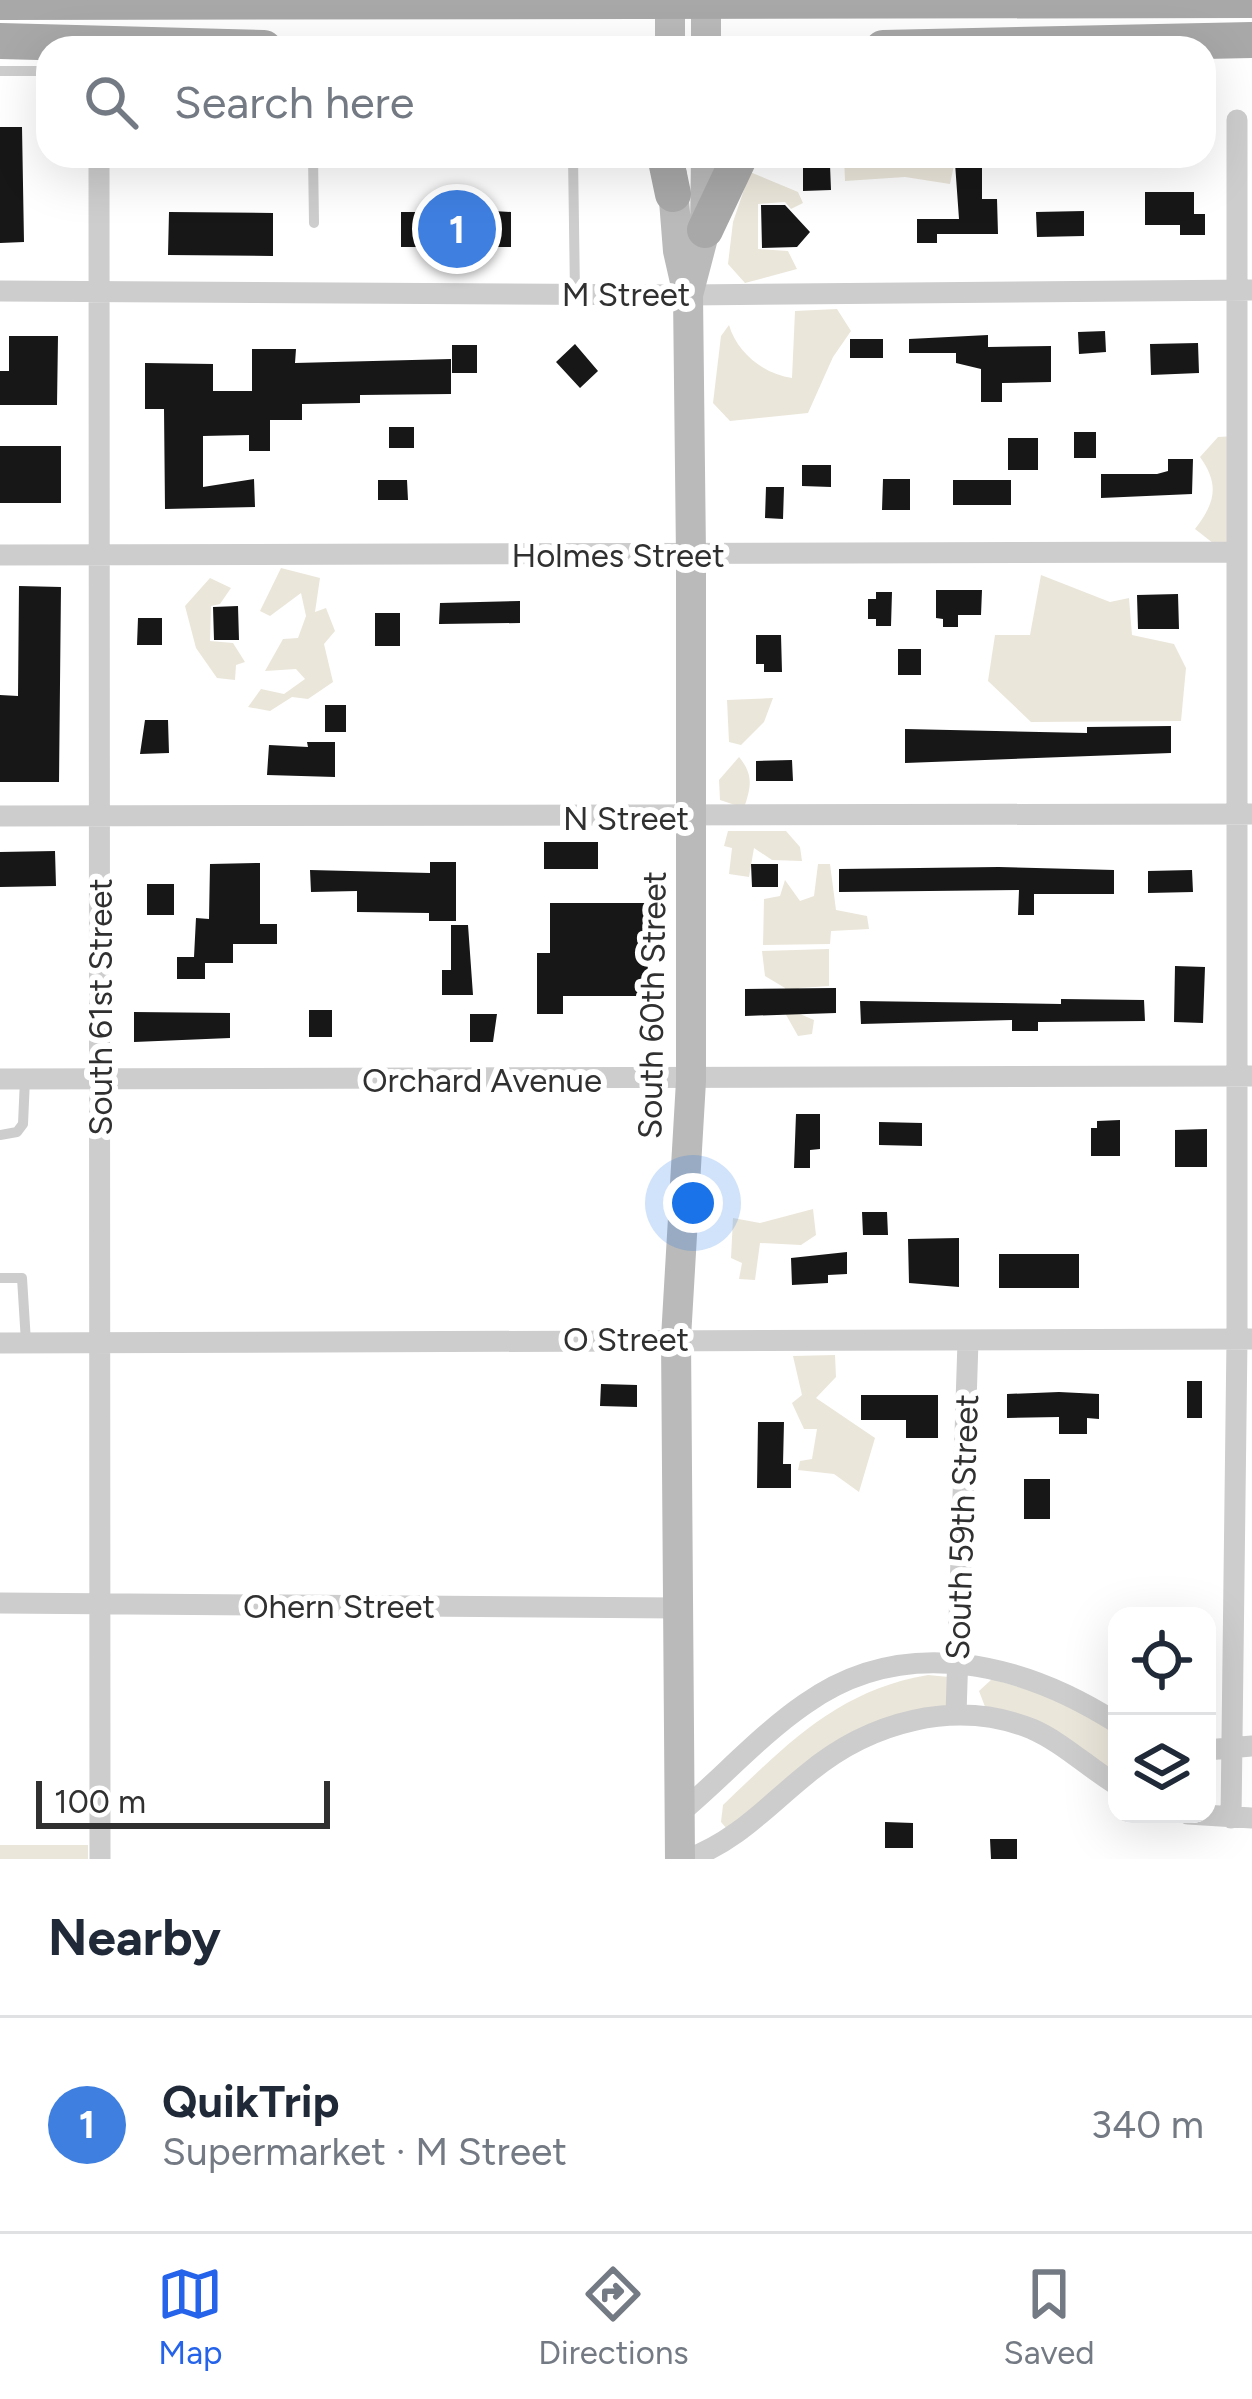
<!DOCTYPE html>
<html lang="en">
<head>
<meta charset="utf-8">
<style>
	body { margin:0; font-family:Figtree,sans-serif; background:#f2f2f3; color:#1f2937 }
	.controls { position:absolute; right:36px; bottom:36px; display:grid; overflow:hidden; border-radius:24px; box-shadow:0 12px 48px #0002 }
	.controls button { width:108px; height:108px; display:grid; place-items:center; padding:0; border:0; border-bottom:3px solid #e0e1e3; background:#fff; color:#1f2937; font:60px sans-serif }
	.scale { position:absolute; left:36px; bottom:30px; width:294px; box-sizing:border-box; padding-left:12px; border:6px solid #303030; border-top:0; font-size:33px; line-height:42px; white-space:nowrap; color:#303030; -webkit-text-stroke:9px #fff; paint-order:stroke }
	.you { position:absolute; left:693px; top:1203px; width:42px; height:42px; margin:-30px; border:9px solid #fff; border-radius:50%; background:#1a73e8; box-shadow:0 0 0 18px #1a73e833 }
	.badge { display:grid; place-items:center; width:78px; height:78px; border-radius:50%; background:#2563eb; color:#fff; font-size:39px; font-weight:700 }
	.pin { position:absolute; translate:-50% -50%; border:6px solid #fff; box-shadow:0 3px 12px #0006 }
	.list { margin:0; padding:0; list-style:none }
	h2 { display:flex; justify-content:space-between; align-items:center; height:156px; margin:0; padding:0 48px; font-size:51px }
	h2 small { font-size:39px; font-weight:400; color:#747a83 }
	.list li { display:grid; grid-template-columns:78px 1fr auto; gap:36px; align-items:center; box-sizing:border-box; height:216px; padding:0 48px; border-top:3px solid #e0e1e3 }
	.list b { display:block; font-size:45px; white-space:nowrap }
	.list p { margin:0; font-size:39px; white-space:nowrap; color:#747a83 }
	.list em { font-size:39px; font-style:normal; color:#747a83 }
	.icon { flex:none; width:66px; height:66px; fill:none; stroke:currentColor; stroke-width:2; stroke-linecap:round; stroke-linejoin:round }
	.map { position:relative; flex:none; width:1252px; height:1859px; overflow:hidden }
	.search { position:absolute; background:#fff; box-shadow:0 12px 48px #0002; left:36px; right:36px; top:36px; height:132px; display:flex; align-items:center; gap:30px; box-sizing:border-box; padding:0 42px; border-radius:36px; color:#747a83; font-size:45px }
	.sheet { height:372px; background:#fff }
	nav { display:flex; justify-content:space-around; align-items:center; box-sizing:border-box; height:168px; border-top:3px solid #e0e1e3; background:#fff; font-size:33px; color:#747a83 }
	nav a { display:grid; justify-items:center; gap:6px }
	nav .on { color:#2563eb }
	.map>svg:first-child { display:block }
</style>
</head>
<body>
<div class="map">
<svg width="1252" height="1859" viewBox="0 0 1252 1859">
	<rect width="100%" height="100%" fill="#fff"/>
	<path fill="#ebe6da" d="M 844,156 L 956,156 L 950,184 L 905,177 L 845,181 Z
		M 750,172 L 798,192 L 803,203 L 791,209 L 785,202 L 758,204 L 758,249 L 788,251 L 797,269 L 745,283 L 728,264 L 733,222 Z
		M 837,309 L 851,331 L 833,357 L 808,413 L 730,421 L 713,403 L 721,336 L 729,325 C 737,353 764,374 792,378 L 795,311 Z
		M 1235,436 L 1235,537 L 1218,547 L 1195,529 C 1215,503 1220,485 1200,457 L 1218,437 Z
		M 281,568 L 320,578 L 315,612 L 326,608 L 335,631 L 324,644 L 333,682 L 308,699 L 292,697 L 270,711 L 248,707 L 261,689 L 284,694 L 305,679 L 296,669 L 265,671 L 283,639 L 298,638 L 306,616 L 301,593 L 270,616 L 260,611 Z
		M 1041,575 L 1110,602 L 1129,598 L 1132,635 L 1174,644 L 1186,668 L 1181,721 L 1031,722 L 988,681 L 995,635 L 1030,635 Z
		M 210,578 L 231,588 L 220,604 L 211,606 L 210,641 L 233,643 L 245,662 L 236,665 L 235,680 L 217,678 L 196,648 L 185,606 Z
		M 773,698 L 764,722 L 741,745 L 729,742 L 727,700 Z
		M 739,757 C 754,775 751,787 744,808 L 720,800 L 719,780 Z
		M 728,831 L 786,831 L 800,847 L 802,861 L 772,860 L 754,848 L 749,877 L 729,874 L 732,848 L 724,846 Z
		M 818,864 L 830,864 L 836,910 L 867,916 L 869,929 L 831,931 L 830,944 L 763,945 L 764,899 L 780,896 L 785,880 L 800,901 L 814,896 Z
		M 829,949 L 829,986 L 799,988 L 800,1014 L 814,1020 L 812,1034 L 798,1036 L 785,1013 L 785,988 L 765,976 L 762,951 Z
		M 813,1209 L 816,1235 L 801,1245 L 760,1243 L 755,1280 L 739,1279 L 742,1263 L 731,1258 L 733,1218 L 760,1223 Z
		M 835,1355 L 836,1377 L 816,1398 L 875,1438 L 859,1492 L 834,1474 L 798,1470 L 800,1461 L 812,1459 L 817,1429 L 804,1429 L 792,1403 L 802,1395 L 793,1356 Z
		M 928,1675 L 949,1677 L 955,1704 L 909,1718 L 727,1829 L 721,1822 L 723,1805 C 786,1745 838,1690 928,1675 Z
		M 992,1679 L 1069,1702 L 1117,1735 L 1117,1775 L 987,1712 L 979,1691 Z
		M 0,1845 L 88,1845 L 88,1859 L 0,1859 Z"/>
	<path fill="#171717" d="M 0,127 L 22,127 L 24,242 L 0,243 Z
		M 955,163 L 982,163 L 982,199 L 997,199 L 998,234 L 937,234 L 937,243 L 917,243 L 917,219 L 959,219 Z
		M 803,165 L 830,165 L 831,190 L 803,191 Z
		M 1145,192 L 1194,192 L 1194,214 L 1205,214 L 1205,235 L 1180,235 L 1180,225 L 1145,225 Z
		M 761,205 L 785,205 L 810,232 L 797,247 L 762,248 Z
		M 425,207 L 511,212 L 511,247 L 401,247 L 401,212 L 425,212 Z
		M 1084,211 L 1084,236 L 1037,237 L 1036,212 Z
		M 169,212 L 273,213 L 273,256 L 168,255 Z
		M 1105,331 L 1106,352 L 1079,354 L 1078,332 Z
		M 988,335 L 988,347 L 1051,346 L 1051,382 L 1002,383 L 1002,402 L 981,402 L 981,369 L 956,363 L 956,353 L 909,353 L 909,339 Z
		M 9,336 L 58,336 L 57,405 L 0,405 L 0,371 L 9,371 Z
		M 850,339 L 883,339 L 883,358 L 850,358 Z
		M 1198,343 L 1199,373 L 1151,375 L 1150,344 Z
		M 575,344 L 598,371 L 580,388 L 556,362 Z
		M 452,345 L 477,345 L 477,373 L 452,373 Z
		M 252,349 L 296,349 L 295,363 L 451,359 L 451,394 L 360,395 L 360,403 L 302,404 L 302,420 L 270,420 L 270,451 L 249,451 L 249,435 L 203,436 L 203,487 L 254,479 L 255,507 L 165,509 L 164,409 L 145,409 L 145,363 L 213,364 L 213,391 L 252,391 Z
		M 389,427 L 414,427 L 414,448 L 389,448 Z
		M 1074,432 L 1096,432 L 1096,458 L 1074,458 Z
		M 1008,438 L 1038,438 L 1038,470 L 1008,470 Z
		M 0,446 L 61,446 L 61,503 L 0,503 Z
		M 1168,459 L 1193,459 L 1192,494 L 1101,498 L 1101,474 L 1157,474 L 1168,471 Z
		M 802,465 L 831,465 L 831,487 L 802,486 Z
		M 883,479 L 910,479 L 910,510 L 882,510 Z
		M 378,480 L 407,480 L 408,500 L 378,500 Z
		M 953,480 L 1011,480 L 1011,505 L 953,505 Z
		M 766,487 L 784,487 L 783,519 L 765,518 Z
		M 19,586 L 61,587 L 59,782 L 0,782 L 0,695 L 18,696 Z
		M 936,590 L 982,590 L 981,615 L 958,615 L 958,627 L 943,627 L 943,619 L 936,618 Z
		M 876,592 L 892,592 L 891,626 L 876,626 L 876,619 L 868,619 L 868,599 L 876,599 Z
		M 1178,594 L 1179,629 L 1138,629 L 1137,595 Z
		M 520,601 L 520,623 L 439,624 L 440,603 Z
		M 238,606 L 239,640 L 214,640 L 213,607 Z
		M 375,613 L 400,613 L 400,646 L 375,646 Z
		M 138,618 L 162,618 L 162,645 L 137,645 Z
		M 756,635 L 781,635 L 782,672 L 764,672 L 764,664 L 756,664 Z
		M 898,649 L 921,649 L 921,675 L 898,675 Z
		M 325,705 L 346,705 L 346,732 L 325,732 Z
		M 145,720 L 168,720 L 169,753 L 140,754 Z
		M 1171,726 L 1171,753 L 905,763 L 905,729 L 1087,733 L 1087,727 Z
		M 307,742 L 335,742 L 335,777 L 267,775 L 269,745 L 308,747 Z
		M 792,760 L 793,781 L 756,781 L 756,761 Z
		M 544,842 L 598,842 L 598,869 L 544,869 Z
		M 55,851 L 56,886 L 0,887 L 0,852 Z
		M 430,862 L 456,862 L 456,921 L 429,921 L 429,913 L 357,912 L 357,891 L 311,892 L 310,870 L 430,873 Z
		M 260,863 L 260,924 L 277,924 L 277,944 L 233,944 L 233,963 L 205,963 L 205,979 L 177,979 L 177,957 L 194,957 L 196,918 L 209,919 L 210,864 Z
		M 751,864 L 778,864 L 778,887 L 752,887 Z
		M 999,867 L 1114,870 L 1114,894 L 1034,894 L 1034,915 L 1018,915 L 1019,890 L 839,892 L 839,869 Z
		M 1192,870 L 1193,892 L 1148,893 L 1148,871 Z
		M 147,884 L 174,884 L 174,915 L 147,915 Z
		M 550,903 L 645,903 L 649,996 L 563,996 L 563,1014 L 537,1014 L 537,953 L 550,953 Z
		M 451,925 L 468,925 L 473,995 L 442,995 L 442,970 L 451,970 Z
		M 1175,966 L 1205,967 L 1203,1023 L 1174,1022 Z
		M 836,988 L 836,1013 L 745,1016 L 745,989 Z
		M 1061,999 L 1144,1000 L 1145,1021 L 1038,1022 L 1038,1031 L 1012,1031 L 1012,1020 L 861,1024 L 860,1001 L 1061,1004 Z
		M 309,1010 L 332,1010 L 332,1037 L 309,1037 Z
		M 134,1012 L 230,1013 L 230,1038 L 134,1042 Z
		M 470,1014 L 497,1014 L 493,1042 L 470,1042 Z
		M 796,1114 L 820,1114 L 820,1149 L 810,1150 L 810,1168 L 794,1168 Z
		M 1120,1120 L 1120,1156 L 1091,1156 L 1091,1128 L 1097,1128 L 1097,1121 Z
		M 879,1122 L 922,1123 L 922,1146 L 879,1145 Z
		M 1207,1129 L 1207,1167 L 1175,1167 L 1175,1130 Z
		M 862,1212 L 887,1212 L 888,1235 L 863,1235 Z
		M 959,1238 L 959,1287 L 909,1283 L 908,1239 Z
		M 847,1252 L 847,1274 L 828,1275 L 828,1283 L 792,1285 L 791,1258 Z
		M 999,1254 L 1079,1254 L 1079,1288 L 999,1288 Z
		M 1187,1381 L 1202,1381 L 1202,1418 L 1187,1418 Z
		M 601,1384 L 637,1385 L 637,1407 L 600,1406 Z
		M 1059,1392 L 1099,1394 L 1099,1419 L 1087,1418 L 1087,1434 L 1059,1434 L 1059,1417 L 1007,1418 L 1007,1394 Z
		M 861,1395 L 938,1395 L 938,1438 L 906,1438 L 906,1420 L 861,1420 Z
		M 758,1422 L 784,1422 L 783,1464 L 791,1464 L 791,1488 L 757,1488 Z
		M 1024,1479 L 1050,1479 L 1050,1519 L 1024,1519 Z
		M 885,1822 L 913,1823 L 913,1848 L 885,1848 Z
		M 990,1839 L 1017,1839 L 1017,1859 L 991,1859 Z"/>
	<g fill="none" stroke-linecap="round" stroke-linejoin="round">
		<path stroke="#cdcdcd" stroke-width="10" d="M 0,71 L 48,71
			M 313,156 L 314,223
			M 573,156 L 575,294
			M 0,1135 L 17,1132 L 23,1124 L 25,1079
			M 0,1278 L 22,1278 L 26,1342"/>
		<path stroke="#cdcdcd" stroke-width="21" d="M 99,156 L 100,1859
			M 0,291 L 688,295 L 1252,290
			M 0,555 L 1236,552
			M 0,816 L 1252,814
			M 0,1079 L 1252,1076
			M 0,1343 L 1252,1339
			M 0,1603 L 678,1608
			M 956,1714 L 968,1341
			M 1207,1750 L 1252,1746
			M 680,1813 C 722,1778 760,1735 805,1704 C 904,1633 1023,1663 1117,1723
			M 1188,1814 L 1252,1818
			M 1231,1818 L 1237,1339 L 1237,120
			M 688,1859 C 738,1840 766,1807 807,1774 C 869,1722 955,1698 1032,1729 C 1062,1742 1089,1768 1117,1785"/>
		<path stroke="#bababa" stroke-width="30" d="M 706,0 L 706,48
			M 670,48 L 670,0
			M 672,175 L 678,251 L 688,295 L 691,556 L 691,1081 L 676,1338 L 680,1859
			M 688,295 L 705,230 L 706,156"/>
		<path stroke="#a8a8a8" stroke-width="36" d="M 0,2 L 1252,0
			M 0,41 L 264,48
			M 883,48 L 1252,40
			M 665,156 L 673,194
			M 705,230 L 740,156"/>
	</g>
	<g text-anchor="middle" dominant-baseline="central" stroke-width="12" stroke-linejoin="round" paint-order="stroke">
		<g font-size="33" fill="#303030" stroke="#fff">
			<text x="626" y="294">M Street</text>
			<text x="618" y="555">Holmes Street</text>
			<text x="626" y="818">N Street</text>
			<text transform="translate(652 1005) rotate(-89)">South 60th Street</text>
			<text transform="translate(100 1007) rotate(-90)">South 61st Street</text>
			<text x="482" y="1080">Orchard Avenue</text>
			<text x="626" y="1339">O Street</text>
			<text transform="translate(962 1527) rotate(-88)">South 59th Street</text>
			<text x="339" y="1606">Ohern Street</text>
		</g>
	</g>
</svg>
<div class="controls">
<button><svg class="icon" aria-label="locate" viewBox="0 0 24 24"><circle cx="12" cy="12" r="6"/><path d="M12 2v4M12 18v4M2 12h4M18 12h4"/></svg></button>
<button><svg class="icon" aria-label="layers" viewBox="0 0 24 24"><path d="M12 4l9 5-9 5-9-5zM3 14l9 5 9-5"/></svg></button>
</div>
<div class="scale">100 m</div>
<div class="you"></div>
<div class="pin badge" style="left:457px;top:229px;background:#3f7fe0">1</div>
<div class="search"><svg class="icon" aria-label="search" viewBox="0 0 24 24"><circle cx="10" cy="10" r="6"/><path d="M15 15l6 6"/></svg>Search here</div>
</div>
<section class="sheet">
<h2>Nearby<small></small></h2>
<ul class="list">
<li><span class="badge" style="background:#3f7fe0">1</span><div><b>QuikTrip</b><p>Supermarket · M Street</p></div><em>340 m</em></li>
</ul>
</section>
<nav>
<a class="on"><svg class="icon" aria-label="map" viewBox="0 0 24 24"><path d="M3 6l6-2 6 2 6-2v14l-6 2-6-2-6 2zM9 4v14M15 6v14"/></svg>Map</a>
<a><svg class="icon" aria-label="directions" viewBox="0 0 24 24"><path d="M12 3l9 9-9 9-9-9zM9 14v-3h6M13 9l2 2-2 2"/></svg>Directions</a>
<a><svg class="icon" aria-label="saved" viewBox="0 0 24 24"><path d="M7 4h10v16l-5-4-5 4z"/></svg>Saved</a>
</nav>
</body>
</html>
